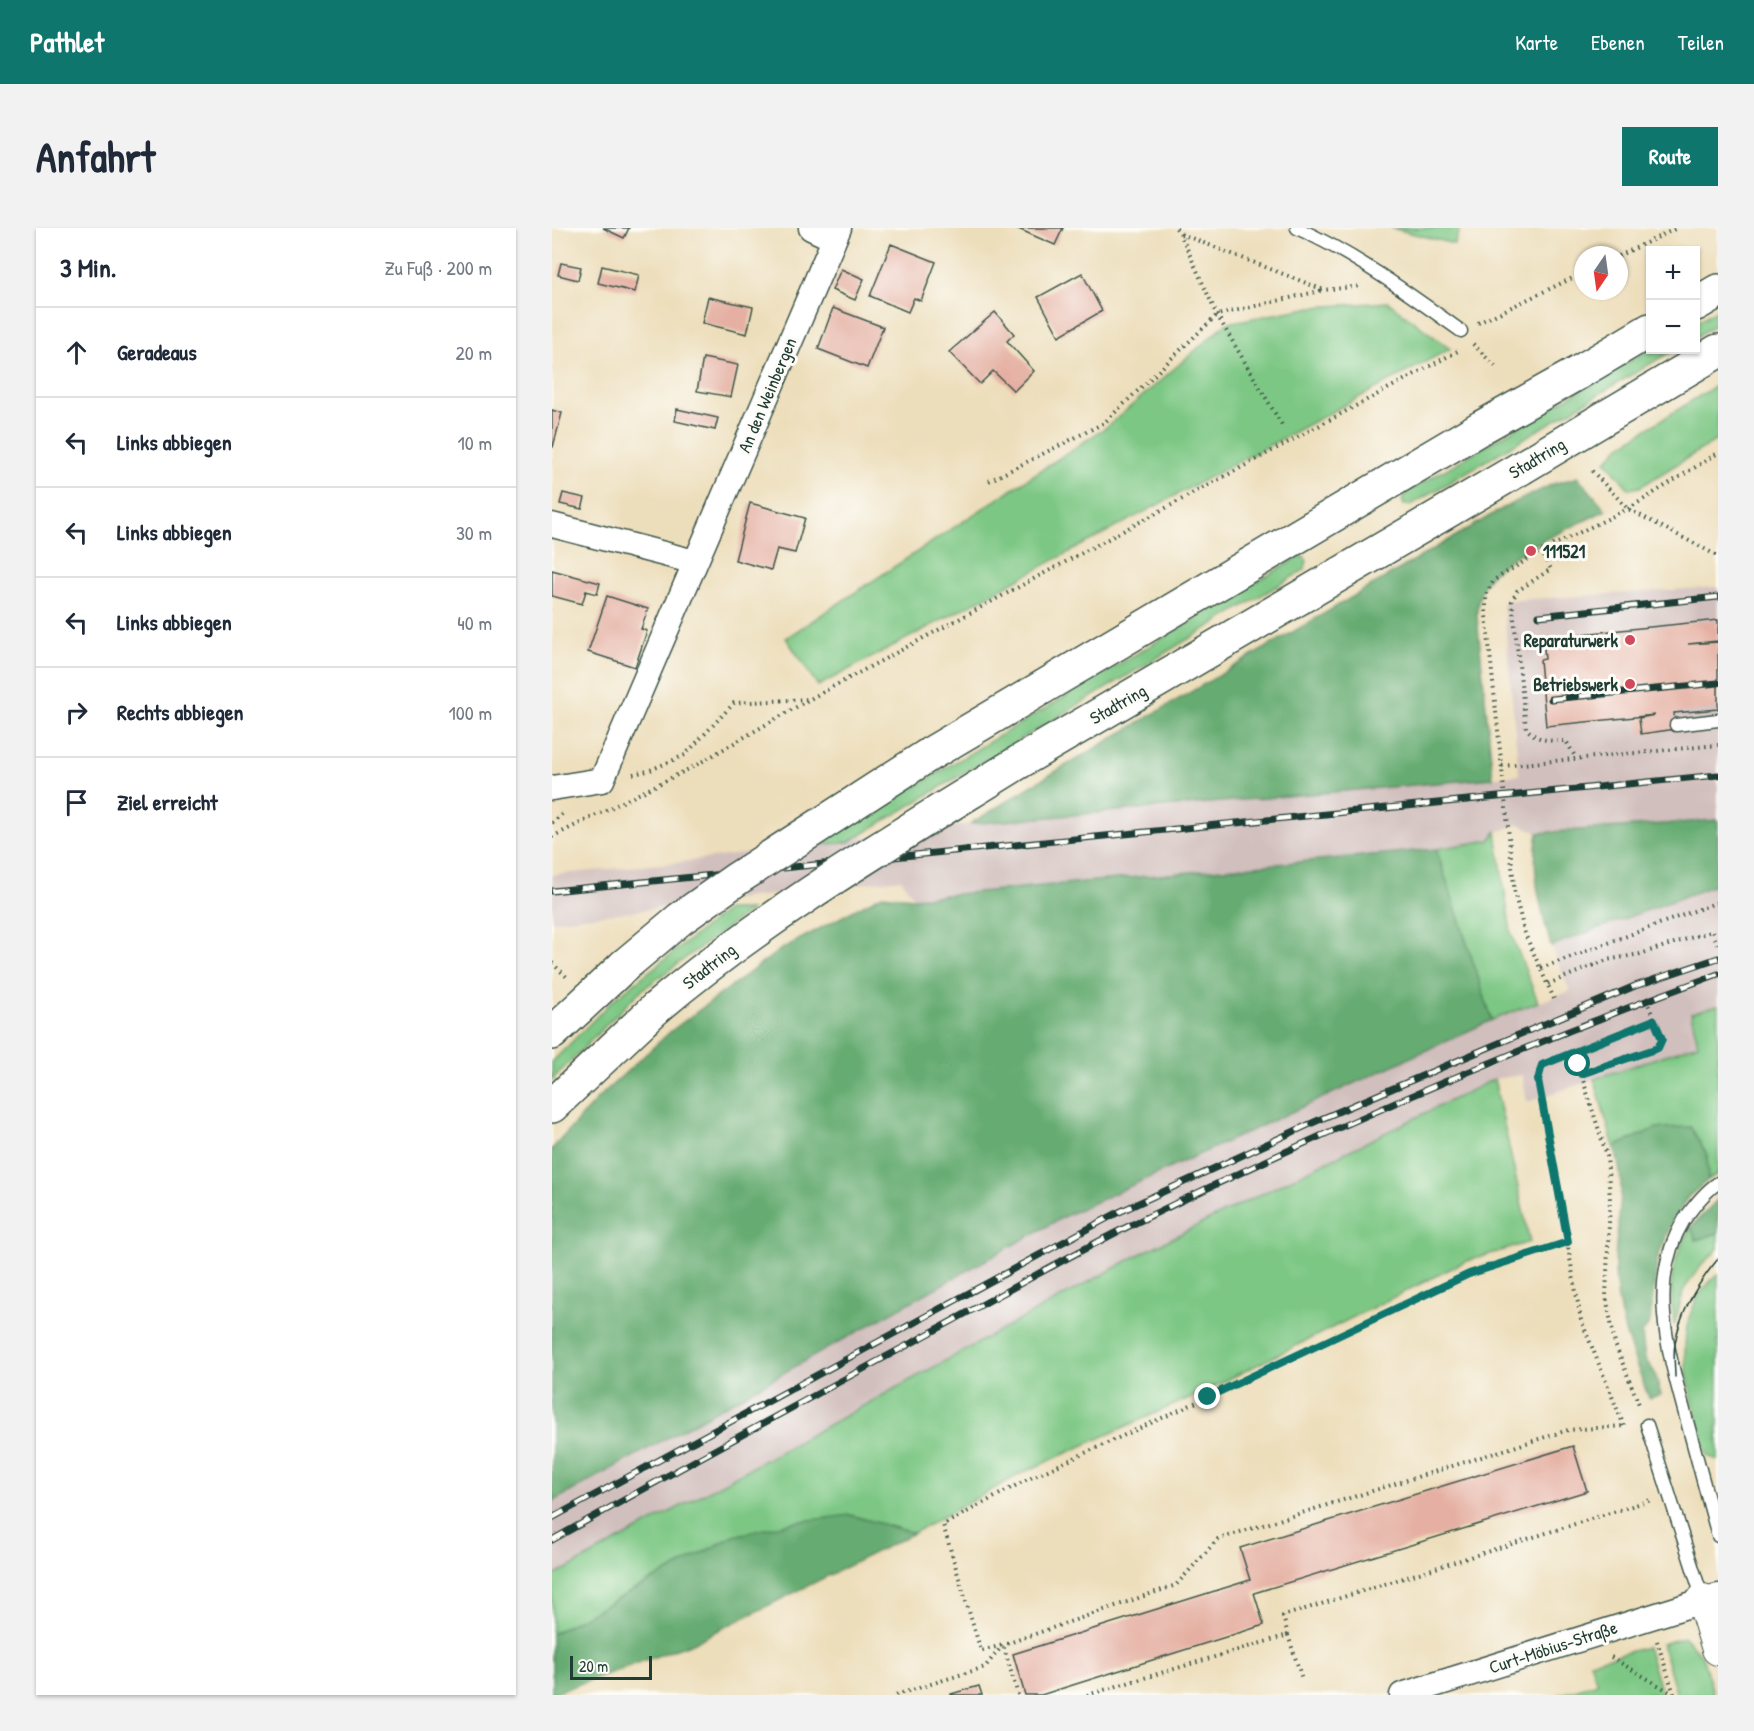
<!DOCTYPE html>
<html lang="de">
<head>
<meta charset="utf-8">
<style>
	body { margin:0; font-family:"Patrick Hand",sans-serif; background:#f2f2f3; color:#1f2937 }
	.controls { position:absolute; right:18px; top:18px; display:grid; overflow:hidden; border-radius:0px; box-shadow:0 2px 4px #0004 }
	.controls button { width:54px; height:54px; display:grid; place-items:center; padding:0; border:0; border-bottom:2px solid #e0e1e3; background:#fff; color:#1f2937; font:30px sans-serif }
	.compass { position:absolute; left:1022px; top:18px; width:54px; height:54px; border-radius:50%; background:#fff; box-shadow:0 2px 4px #0004; rotate:193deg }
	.scale { position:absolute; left:18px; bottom:15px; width:82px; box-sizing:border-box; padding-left:6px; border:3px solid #1f3d34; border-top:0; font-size:16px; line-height:21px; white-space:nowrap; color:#1f3d34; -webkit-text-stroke:4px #fdfcf7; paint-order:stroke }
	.stop { position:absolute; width:18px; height:18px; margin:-14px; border:4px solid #0f766e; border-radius:50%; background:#fff }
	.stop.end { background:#0f766e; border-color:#fff; box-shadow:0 2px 6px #0008 }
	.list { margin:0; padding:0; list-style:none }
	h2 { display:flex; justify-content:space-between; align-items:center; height:78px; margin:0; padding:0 24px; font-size:26px }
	h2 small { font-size:20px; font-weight:400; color:#747a83 }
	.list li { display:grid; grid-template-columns:39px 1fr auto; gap:18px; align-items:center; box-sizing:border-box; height:90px; padding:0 24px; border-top:2px solid #e0e1e3 }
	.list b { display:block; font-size:22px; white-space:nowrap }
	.list em { font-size:20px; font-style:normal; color:#747a83 }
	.icon { flex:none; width:33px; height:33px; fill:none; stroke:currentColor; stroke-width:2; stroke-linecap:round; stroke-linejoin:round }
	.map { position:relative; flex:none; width:1166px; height:1467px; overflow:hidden; border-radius:0px }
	header { display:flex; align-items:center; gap:36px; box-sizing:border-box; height:84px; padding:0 30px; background:#0f766e; color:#fff }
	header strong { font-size:28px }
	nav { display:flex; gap:33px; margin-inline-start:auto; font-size:21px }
	.intro { display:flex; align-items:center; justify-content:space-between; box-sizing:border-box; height:144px; padding:0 36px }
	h1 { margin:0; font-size:42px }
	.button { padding:15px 27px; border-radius:0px; background:#0f766e; color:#fff; font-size:21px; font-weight:700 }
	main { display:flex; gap:36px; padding:0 36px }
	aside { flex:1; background:#fff; border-radius:0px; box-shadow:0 2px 4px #0004 }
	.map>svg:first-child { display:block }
</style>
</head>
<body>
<header>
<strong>Pathlet</strong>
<nav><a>Karte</a><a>Ebenen</a><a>Teilen</a></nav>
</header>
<div class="intro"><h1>Anfahrt</h1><a class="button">Route</a></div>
<main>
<aside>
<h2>3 Min.<small>Zu Fuß · 200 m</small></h2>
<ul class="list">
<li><svg class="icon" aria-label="ahead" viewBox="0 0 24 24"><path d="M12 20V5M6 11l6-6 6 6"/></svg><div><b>Geradeaus</b></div><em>20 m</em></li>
<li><svg class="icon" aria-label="left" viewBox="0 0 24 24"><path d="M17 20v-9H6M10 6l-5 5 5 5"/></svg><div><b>Links abbiegen</b></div><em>10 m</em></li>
<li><svg class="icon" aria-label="left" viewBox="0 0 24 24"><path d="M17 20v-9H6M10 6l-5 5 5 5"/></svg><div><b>Links abbiegen</b></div><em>30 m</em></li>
<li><svg class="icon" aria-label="left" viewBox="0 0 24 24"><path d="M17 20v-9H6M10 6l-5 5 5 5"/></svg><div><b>Links abbiegen</b></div><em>40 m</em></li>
<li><svg class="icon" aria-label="right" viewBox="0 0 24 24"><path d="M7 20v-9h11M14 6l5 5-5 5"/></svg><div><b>Rechts abbiegen</b></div><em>100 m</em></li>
<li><svg class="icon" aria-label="arrive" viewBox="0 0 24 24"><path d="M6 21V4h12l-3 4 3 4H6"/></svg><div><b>Ziel erreicht</b></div></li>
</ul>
</aside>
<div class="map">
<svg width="1166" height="1467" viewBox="0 0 1166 1467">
	<rect width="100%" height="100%" fill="#fdfcf7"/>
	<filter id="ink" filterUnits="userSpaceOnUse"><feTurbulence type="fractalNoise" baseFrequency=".0167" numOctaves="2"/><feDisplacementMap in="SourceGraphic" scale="12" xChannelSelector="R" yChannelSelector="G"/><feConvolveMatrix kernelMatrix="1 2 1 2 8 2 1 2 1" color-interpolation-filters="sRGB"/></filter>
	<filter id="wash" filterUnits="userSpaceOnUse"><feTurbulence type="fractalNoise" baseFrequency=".008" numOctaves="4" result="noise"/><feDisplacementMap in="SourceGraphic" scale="24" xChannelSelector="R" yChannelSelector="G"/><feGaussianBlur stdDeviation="1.35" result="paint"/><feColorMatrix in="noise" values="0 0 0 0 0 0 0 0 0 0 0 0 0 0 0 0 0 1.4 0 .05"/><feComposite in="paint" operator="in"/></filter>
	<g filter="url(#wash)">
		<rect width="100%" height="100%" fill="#eddebb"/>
		<path fill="#d1bfbd" d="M 1166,359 L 1166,592 L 986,605 L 967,596 L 945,604 L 938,612 L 884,621 L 362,670 L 349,651 L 0,693 L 0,647 L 129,634 L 418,596 L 967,547 L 951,373 Z
			M 1166,656 L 1166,777 L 1139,785 L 1146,816 L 975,874 L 970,847 L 942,851 L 586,1027 L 0,1349 L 0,1274 L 513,988 L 940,792 L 1018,763 L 999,718 Z"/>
		<path fill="#7dc784" stroke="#4e825c" stroke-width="1.5" d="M 839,0 L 908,0 L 902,16 Z
			M 836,74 L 898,121 L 266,458 L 234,410 L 556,198 L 675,95 L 760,79 Z
			M 1166,81 L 1166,95 L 1144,109 L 1144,94 Z
			M 1098,121 L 1122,122 L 859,277 L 852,277 L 850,272 L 855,264 Z
			M 1166,156 L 1166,211 L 1088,259 L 1077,261 L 1054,233 L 1068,218 Z
			M 746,329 L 752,329 L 755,333 L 752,342 L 297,614 L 265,617 Z
			M 944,604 L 959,705 L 986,774 L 940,792 L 884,621 L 938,612 Z
			M 175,682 L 199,682 L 86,765 L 0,852 L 0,834 L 61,772 Z
			M 1166,777 L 1166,946 L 1156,952 L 1155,927 L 1104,901 L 1062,919 L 1042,851 L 1146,816 L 1139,785 Z
			M 942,851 L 978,1014 L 912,1034 L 655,1162 L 470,1245 L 362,1305 L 298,1287 L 182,1308 L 0,1406 L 0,1349 L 586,1027 Z
			M 1139,999 L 1144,1012 L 1166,1005 L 1166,1021 L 1149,1038 L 1132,1061 L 1122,1098 C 1118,1056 1116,1036 1139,999 Z
			M 1166,1046 L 1166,1232 L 1155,1228 C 1140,1167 1109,1095 1166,1046 Z
			M 1132,1409 L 1150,1428 L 1162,1467 L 1125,1467 L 1110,1416 Z
			M 1095,1419 L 1110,1467 L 1007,1467 L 1045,1455 L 1038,1434 Z"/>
		<path fill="#66ac72" stroke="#427453" stroke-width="1.5" d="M 1026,249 L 1054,282 C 1024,298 963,322 940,346 C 929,358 925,372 925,388 L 941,550 L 418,596 L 484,555 L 953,279 L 1001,256 Z
			M 1166,592 L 1166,656 L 999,718 C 989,680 978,644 986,605 Z
			M 884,621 L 940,792 L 513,988 L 0,1274 L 0,921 L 46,870 L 119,803 L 228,722 L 330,667 L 362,670 Z
			M 1139,899 L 1155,927 L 1156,952 L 1135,970 L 1118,998 L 1105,1032 L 1098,1094 L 1090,1106 L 1093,1131 L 1103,1145 L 1109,1167 L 1097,1170 C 1080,1126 1063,1085 1063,1037 C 1063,994 1077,963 1062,919 L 1104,900 Z
			M 1166,971 L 1166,1005 L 1144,1012 L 1139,999 Z
			M 298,1287 L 362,1305 L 141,1415 L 0,1466 L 0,1406 L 182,1308 L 243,1294 Z"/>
		<g id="blocks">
			<path fill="#e5b0a3" d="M 51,0 L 77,0 L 72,10 Z
				M 464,0 L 511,0 L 503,17 Z
				M 339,16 L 384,34 L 369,73 L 362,70 L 356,84 L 318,68 Z
				M 9,35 L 29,39 L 26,52 L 6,47 Z
				M 50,38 L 87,47 L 83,64 L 46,55 Z
				M 289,41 L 312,51 L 303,72 L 280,62 Z
				M 530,45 L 550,83 L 507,108 L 486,69 Z
				M 156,69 L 201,79 L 195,106 L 150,95 Z
				M 281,80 L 331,99 L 315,140 L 266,121 Z
				M 443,84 L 462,106 L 455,113 L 482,143 L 462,163 L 441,143 L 428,156 L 397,124 Z
				M 151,130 L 186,137 L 179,169 L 145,163 Z
				M 125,181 L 166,190 L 163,202 L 123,193 Z
				M 0,182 L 10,185 L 1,219 L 0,219 Z
				M 11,265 L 33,270 L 30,281 L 8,276 Z
				M 198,275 L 253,290 L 243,325 L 225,321 L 219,342 L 183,332 Z
				M 0,342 L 48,355 L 45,366 L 34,363 L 30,376 L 0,368 Z
				M 55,368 L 96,381 L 89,401 L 95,403 L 83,439 L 36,424 Z
				M 1166,392 L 1166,413 L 1136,416 L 1166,414 L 1166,481 L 1122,485 L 1124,501 L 1089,506 L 1087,490 L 1103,487 L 994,498 L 988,432 L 993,431 L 991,410 Z
				M 1021,1218 L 1035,1263 L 702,1365 L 712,1397 L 489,1467 L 473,1467 L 461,1426 L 698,1352 L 688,1320 Z
				M 427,1458 L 430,1467 L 399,1467 L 399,1466 Z"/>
		</g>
	</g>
	<g filter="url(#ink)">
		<use href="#blocks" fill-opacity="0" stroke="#3e5548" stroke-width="1.5"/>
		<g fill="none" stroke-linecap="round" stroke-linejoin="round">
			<g stroke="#3e5548" stroke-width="15">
				<path id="service" d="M 745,0 C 804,27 856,65 909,103
					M 1124,497 L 1166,492
					M 1166,955 C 1152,964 1141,979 1132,992 C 1093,1056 1118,1130 1136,1197 C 1146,1234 1156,1271 1166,1308
					M 1095,1197 L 1151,1372"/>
			</g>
			<g stroke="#3e5548" stroke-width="27">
				<path id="minor" d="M 259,0 L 282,11
					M 0,297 L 143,334
					M 0,560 L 50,552 L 287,0
					M 850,1467 L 1166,1368"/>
			</g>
			<g stroke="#3e5548" stroke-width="34">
				<path id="tertiary" d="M 1151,1372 L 1166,1421"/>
			</g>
			<g stroke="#3e5548" stroke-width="36">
				<path id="primary" d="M 1144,76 L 1166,63
					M 1024,146 L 1098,102
					M 1056,188 L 1166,123
					M 378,526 L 930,199
					M 467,534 L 969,240
					M 0,805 L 73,737
					M 0,878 L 104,780"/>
			</g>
			<path stroke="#3e5548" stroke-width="4" stroke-dasharray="1.5 4.5" stroke-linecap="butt" d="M 624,0 L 628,5 L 665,87 L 730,197
				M 629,6 L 772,62 L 809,58
				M 1067,28 L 1125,0
				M 926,95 L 1031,45
				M 921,116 L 944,139
				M 1040,243 L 1076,281 L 1166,328
				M 437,253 L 552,195 L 665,87 L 772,62
				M 989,323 L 999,341 L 965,363 L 960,373 L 974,500 C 985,513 997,513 1014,513 L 1024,530
				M 950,538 L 1166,517
				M 81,546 L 96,543 L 133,527 L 182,475 L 257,471
				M 0,595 L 11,585
				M 0,609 L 139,540 L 258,471 L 906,123
				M 0,735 L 17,751
				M 989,740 L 1166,674
				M 996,756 L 1055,732 L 1088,726 L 1160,703 L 1166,719
				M 1002,771 L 973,706 L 963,667 L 934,387 L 934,366 L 942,352 L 989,323 L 1076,281 L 1166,225
				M 1047,814 L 1102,792
				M 1026,836 L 1055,928 L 1058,971 L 1054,1068 L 1063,1116 L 1088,1179
				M 990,837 L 986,852 L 1029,1092 L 1072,1198
				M 1029,846 L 1106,820 L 1110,811 L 1096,776
				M 736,1407 L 750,1451
				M 1105,1413 L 1122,1466
				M 1059,1429 L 1121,1466
				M 344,1467 L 433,1439 L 451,1417 L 624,1357 L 666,1311 L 1016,1202 L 1072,1198
				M 466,1467 L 451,1417 L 429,1423 L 391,1297 L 474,1252 L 656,1169 L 917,1046 L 1016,1014
				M 535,1467 L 736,1407 L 731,1388 L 1099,1272"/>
			<use href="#service" stroke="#fff" stroke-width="12"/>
			<use href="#minor" stroke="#fff" stroke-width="24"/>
			<use href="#tertiary" stroke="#fff" stroke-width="32"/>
			<use href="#primary" stroke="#fff" stroke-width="33"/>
			<path stroke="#1f3d34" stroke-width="1.5" d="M 1123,1149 C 1123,1138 1121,1126 1123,1116 C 1128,1084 1146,1055 1166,1031"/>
			<g stroke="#1f3d34" stroke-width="7">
				<path id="rail" d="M 987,388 L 1166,369
					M 999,471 L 1166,455
					M 0,663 L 1166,547
					M 0,1290 L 565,985 L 769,891 L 940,818 L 1083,758 L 1166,730
					M 0,1312 C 125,1242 251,1173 378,1105 C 443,1070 507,1033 573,1000 C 766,905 964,820 1166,746"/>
			</g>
			<use href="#rail" stroke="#fdfcf7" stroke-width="4.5" stroke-dasharray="14" stroke-linecap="butt"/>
			<g stroke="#3e5548" stroke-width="36" stroke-linecap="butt">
				<path id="primary-bridge" d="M 930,199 L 1024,146
					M 969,240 L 1056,188
					M 73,737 L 128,691 L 186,650 L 378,526
					M 104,780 C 216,685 343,611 467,534"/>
			</g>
			<path stroke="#3e5548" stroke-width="4" stroke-dasharray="1.5 4.5" stroke-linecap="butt" d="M 990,837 L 1047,814"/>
			<use href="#primary-bridge" stroke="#fff" stroke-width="33"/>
		</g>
	</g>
	<g fill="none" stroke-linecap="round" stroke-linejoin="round" filter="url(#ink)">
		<path stroke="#0f766e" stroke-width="8" d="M 656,1169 L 917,1046 L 1016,1014 L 986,852 L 990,837 L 1102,792 L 1110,811 L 1106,820 L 1029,846 L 1026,836"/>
	</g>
	<g fill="#d1495b" stroke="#fdfcf7" stroke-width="2">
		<circle cx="979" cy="323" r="6"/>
		<circle cx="1078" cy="412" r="6"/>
		<circle cx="1078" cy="456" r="6"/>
	</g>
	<g text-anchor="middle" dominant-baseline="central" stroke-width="6" stroke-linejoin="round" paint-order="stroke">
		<g font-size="18" fill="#1f3d34" stroke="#fdfcf7">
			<text transform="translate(215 167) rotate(-67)">An den Weinbergen</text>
			<text transform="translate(985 230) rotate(-31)">Stadtring</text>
			<text transform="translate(566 476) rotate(-30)">Stadtring</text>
			<text transform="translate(157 738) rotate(-38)">Stadtring</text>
			<text transform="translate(1001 1419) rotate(-18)">Curt-Möbius-Straße</text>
		</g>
		<g font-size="18" font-weight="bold" fill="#1f3d34" stroke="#fdfcf7" text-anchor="end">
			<text x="991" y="323" text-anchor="start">111521</text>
			<text x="1066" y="412">Reparaturwerk</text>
			<text x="1066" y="456">Betriebswerk</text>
		</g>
	</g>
</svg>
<div class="controls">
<button>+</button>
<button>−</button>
</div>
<svg class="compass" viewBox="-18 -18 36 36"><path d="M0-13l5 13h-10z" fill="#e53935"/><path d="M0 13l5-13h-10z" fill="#747a83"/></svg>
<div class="scale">20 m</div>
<div class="stop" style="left:1026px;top:836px"></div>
<div class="stop end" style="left:656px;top:1169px"></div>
</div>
</main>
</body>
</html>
